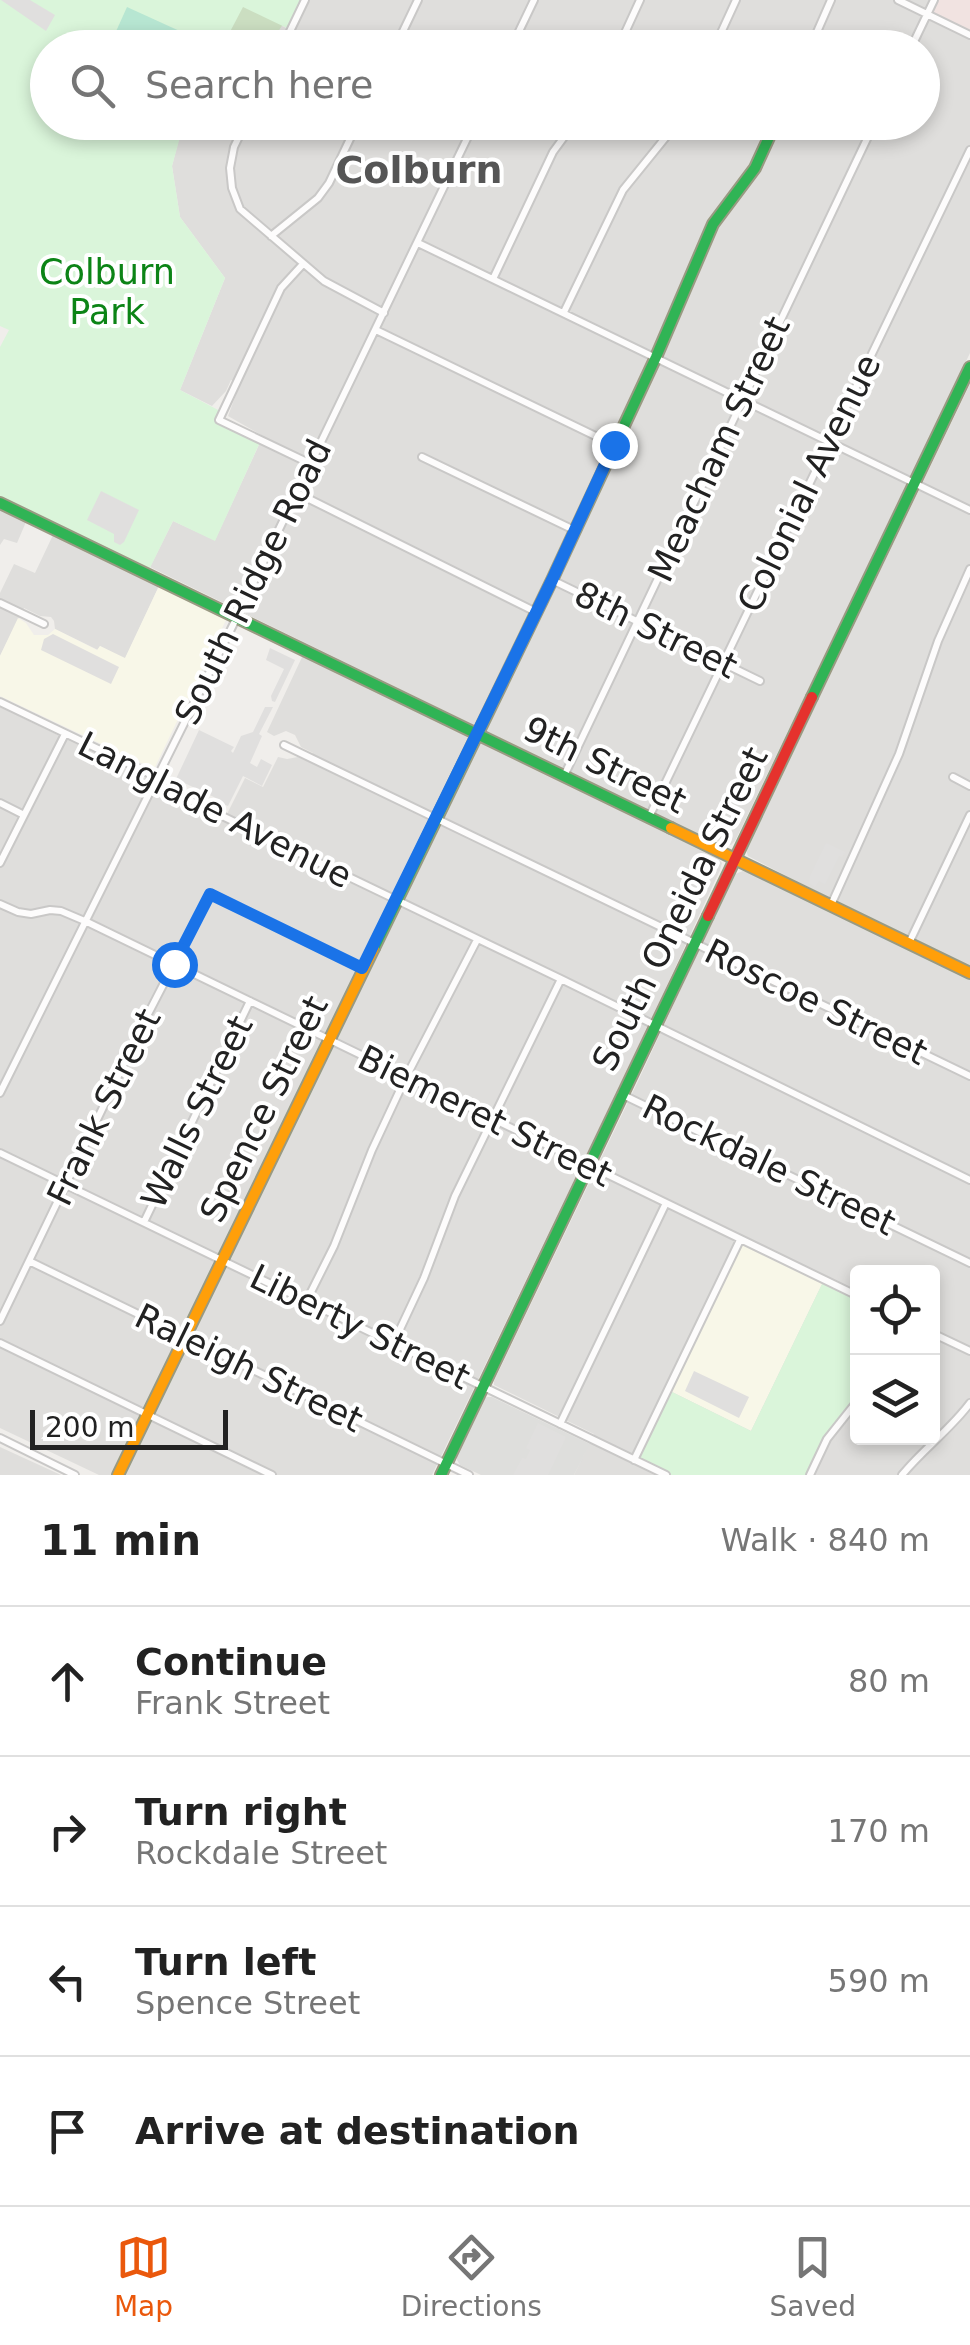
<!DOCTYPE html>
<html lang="en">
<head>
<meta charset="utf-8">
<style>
	body { margin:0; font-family:"DejaVu Sans",sans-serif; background:#f2f2f2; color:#222 }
	.controls { position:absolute; right:30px; bottom:30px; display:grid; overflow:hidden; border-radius:10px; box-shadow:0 5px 15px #0003 }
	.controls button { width:90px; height:90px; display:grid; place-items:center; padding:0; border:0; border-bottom:2px solid #e0e0e0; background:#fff; color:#222; font:50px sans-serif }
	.scale { position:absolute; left:30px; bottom:25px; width:198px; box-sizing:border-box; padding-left:10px; border:5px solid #222; border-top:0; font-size:28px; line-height:35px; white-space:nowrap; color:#222; -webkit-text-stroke:8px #fff; paint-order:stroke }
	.stop { position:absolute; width:30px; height:30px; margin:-22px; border:8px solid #1a73e8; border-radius:50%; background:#fff }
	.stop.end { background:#1a73e8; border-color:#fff; box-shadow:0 2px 10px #0008 }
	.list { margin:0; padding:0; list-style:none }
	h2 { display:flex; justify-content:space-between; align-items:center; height:130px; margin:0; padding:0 40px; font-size:42px }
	h2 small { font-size:32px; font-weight:400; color:#767676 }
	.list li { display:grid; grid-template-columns:65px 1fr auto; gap:30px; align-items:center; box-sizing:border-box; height:150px; padding:0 40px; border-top:2px solid #e0e0e0 }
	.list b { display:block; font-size:38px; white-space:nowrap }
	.list p { margin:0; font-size:32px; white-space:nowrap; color:#767676 }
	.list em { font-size:32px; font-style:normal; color:#767676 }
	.icon { flex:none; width:55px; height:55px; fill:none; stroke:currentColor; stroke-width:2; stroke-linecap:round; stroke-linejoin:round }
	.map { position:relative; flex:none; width:970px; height:1475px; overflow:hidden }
	.search { position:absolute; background:#fff; box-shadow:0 5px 15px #0003; left:30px; right:30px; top:30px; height:110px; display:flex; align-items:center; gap:25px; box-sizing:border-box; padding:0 35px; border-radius:55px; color:#767676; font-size:38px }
	.sheet { height:730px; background:#fff }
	nav { display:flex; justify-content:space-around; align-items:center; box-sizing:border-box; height:140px; border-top:2px solid #e0e0e0; background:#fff; font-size:28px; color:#767676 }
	nav a { display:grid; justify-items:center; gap:5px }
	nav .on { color:#ea580c }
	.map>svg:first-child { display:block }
</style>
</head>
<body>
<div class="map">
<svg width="970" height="1475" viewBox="0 0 970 1475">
	<rect width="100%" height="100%" fill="#f0eeeb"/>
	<path fill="#dfdedc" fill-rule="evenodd" d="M 310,0 L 929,0 L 922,17 L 970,39 L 970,353 L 735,841 L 731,845 L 705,838 L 150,567 L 173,521 L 215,540 L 263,436 L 228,416 L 240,384 L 231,380 L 226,391 L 212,406 L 180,390 L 225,278 L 180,217 L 172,166 L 182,127 L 184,123 L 922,122 L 922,48 L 222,47 L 243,6 L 294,32 Z
		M 970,384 L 970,966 L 798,882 L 748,856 L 746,850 Z
		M 0,510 L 26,522 L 17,543 L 4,539 L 0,545 Z
		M 53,535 L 159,586 L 125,659 L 100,646 L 98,650 L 55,629 L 54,621 L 51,617 L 40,616 L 24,608 L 0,656 L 0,593 L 14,564 L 35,573 Z
		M 303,655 L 682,839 L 718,858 L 722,863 L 720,870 L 646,1031 L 432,1475 L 99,1475 L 0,1428 L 0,707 L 148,779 L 163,791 L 224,820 L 245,778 L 263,787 L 278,757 L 287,759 L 298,757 L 309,762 L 313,753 L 301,747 L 295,735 L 286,731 L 274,736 L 267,732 Z
		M 743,871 L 766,879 L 970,978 L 970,1475 L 574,1475 L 594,1434 L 494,1385 L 494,1381 L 639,1079 L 730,883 L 735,874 ZM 858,1272 L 932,1272 L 932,1438 L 858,1438 Z
		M 0,1447 L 61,1475 L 0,1475 Z"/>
	<path fill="#f1e3e1" d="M 934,0 L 970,0 L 970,35 L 927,14 Z"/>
	<path fill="#f8f7e8" d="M 159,586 L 226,620 L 154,769 L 0,696 L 0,656 L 18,618 L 26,623 L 34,635 L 48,635 L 55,629 L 97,650 L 100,646 L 125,658 Z
		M 740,1240 L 824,1280 L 751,1431 L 668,1390 Z"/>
	<path fill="#dededc" d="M 487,1397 L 492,1397 L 590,1444 L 574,1475 L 481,1475 L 460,1465 L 457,1460 L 457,1455 L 482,1400 Z"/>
	<path fill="#cbdec1" d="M 226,0 L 297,0 C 276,38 269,55 221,41 Z"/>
	<path fill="#daf5da" d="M 0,0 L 305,0 L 291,30 L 243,7 L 222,47 L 48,48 L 48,122 L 184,123 L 172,166 L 180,217 L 225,278 L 180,390 L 222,412 L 219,419 L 261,440 L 215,541 L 173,521 L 147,574 L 0,503 L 0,347 L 9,330 L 0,326 Z
		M 824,1280 L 857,1296 L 857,1400 L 827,1439 L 810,1475 L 666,1475 L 634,1460 L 668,1390 L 751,1431 Z"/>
	<path fill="#b7e6d2" d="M 127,7 L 184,33 L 177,47 L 109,47 Z"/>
	<path fill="#e0dfde" d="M 1,0 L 30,0 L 55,15 L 46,31 Z
		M 101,491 L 139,510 L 124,542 L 120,545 L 114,542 L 114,534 L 87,520 Z
		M 53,634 L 119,667 L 111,684 L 41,650 L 44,639 Z
		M 270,648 L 295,660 L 275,702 L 272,701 L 271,696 L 284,669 L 266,660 Z
		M 265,707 L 273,707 L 259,734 L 262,736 L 250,763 L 257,767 L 261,759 L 272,765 L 262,786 L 243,776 L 228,806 L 216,801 L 216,798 L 176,779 L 199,730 L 234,747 L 231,751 L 233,753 L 241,736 L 253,732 Z
		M 826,843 L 845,852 L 842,857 L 839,856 L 825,884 L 819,881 L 815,887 L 809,883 L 810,876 Z
		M 694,1371 L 749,1397 L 739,1418 L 685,1391 Z
		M 538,1423 L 566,1437 L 548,1475 L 513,1475 L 522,1458 L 526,1459 L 530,1450 L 526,1448 Z"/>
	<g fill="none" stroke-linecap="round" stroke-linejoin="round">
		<g stroke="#c9c8c7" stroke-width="10">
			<path id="street" d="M 898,0 L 970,35
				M 282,48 L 305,0
				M 395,48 L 418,0
				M 511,48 L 534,0
				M 618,48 L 640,0
				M 714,48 L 736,0
				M 810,48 L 831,0
				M 911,48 L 934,0
				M 246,122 L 234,147 L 230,168 L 232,188 L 240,209 L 324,281 L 384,313
				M 271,236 L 318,198 L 329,183 L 358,122
				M 418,243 L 970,510
				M 303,264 L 281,288 L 219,420 L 311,464
				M 493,279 L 553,152 L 575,122
				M 564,312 L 623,190 L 678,122
				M 376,330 L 614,445
				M 422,457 L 574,530
				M 297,493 L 536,612
				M 552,580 L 760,681
				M 0,603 L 44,624
				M 0,702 L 148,773 L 164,788 L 561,979 L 970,1180
				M 284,745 L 970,1076
				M 564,776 L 875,122
				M 953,777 L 970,786
				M 0,803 L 24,815
				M 649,817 L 970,150
				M 0,863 L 65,734
				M 0,904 L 18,912 L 31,914 L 50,910 L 61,911 L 87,922 L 858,1296
				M 831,905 L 899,754 L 938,641 L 970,569
				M 909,943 L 970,815
				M 0,1093 L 233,625 L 475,122
				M 621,1094 L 970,1263
				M 0,1153 L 666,1475
				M 144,1222 L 250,1001
				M 29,1261 L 469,1475
				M 307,1300 L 334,1246 L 372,1150 L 406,1077 L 477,940
				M 0,1321 L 146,1018 L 210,894 L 362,968
				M 932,1333 L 970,1351
				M 394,1342 L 424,1278 L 455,1196 L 561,979
				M 0,1343 L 272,1475
				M 560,1424 L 666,1203
				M 0,1438 L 75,1475
				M 634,1460 L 740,1240
				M 810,1475 L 827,1439 L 858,1400
				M 902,1475 C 923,1449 950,1430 970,1403"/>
		</g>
		<g stroke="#999a82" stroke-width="14">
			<path id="fast" d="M 0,503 L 671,828
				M 812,697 L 970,367
				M 374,948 L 552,580 L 656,357 L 713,224 L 755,168 L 776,122
				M 441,1475 L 708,916"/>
		</g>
		<g stroke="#999a82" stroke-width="14">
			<path id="slow" d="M 671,828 L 970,973
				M 118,1475 L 374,948"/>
		</g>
		<g stroke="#999a82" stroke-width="14">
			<path id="jam" d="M 708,916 L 812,697"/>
		</g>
		<use href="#street" stroke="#fdfcfc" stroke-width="6"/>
		<use href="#fast" stroke="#30b455" stroke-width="10"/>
		<use href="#slow" stroke="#ff9f0a" stroke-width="10"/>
		<use href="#jam" stroke="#e5322d" stroke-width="10"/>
	</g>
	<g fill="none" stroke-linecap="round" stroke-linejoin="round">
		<path stroke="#1a73e8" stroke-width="12" d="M 174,964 L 210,894 L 362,968 L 552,580 L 614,445"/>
	</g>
	<g text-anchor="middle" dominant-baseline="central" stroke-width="8" stroke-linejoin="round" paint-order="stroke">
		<g font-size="35" fill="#0c8416" stroke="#fff">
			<text x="107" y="272">Colburn<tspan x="107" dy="40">Park</tspan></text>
		</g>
		<g font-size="35" fill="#222" stroke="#fff">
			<text transform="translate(719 449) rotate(-65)">Meacham Street</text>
			<text transform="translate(809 483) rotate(-64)">Colonial Avenue</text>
			<text transform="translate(253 582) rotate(-64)">South Ridge Road</text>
			<text transform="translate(656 630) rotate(26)">8th Street</text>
			<text transform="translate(605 765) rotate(26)">9th Street</text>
			<text transform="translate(215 810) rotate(27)">Langlade Avenue</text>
			<text transform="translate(680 909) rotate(-64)">South Oneida Street</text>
			<text transform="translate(816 1002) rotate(26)">Roscoe Street</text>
			<text transform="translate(104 1107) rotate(-64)">Frank Street</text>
			<text transform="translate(264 1109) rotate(-64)">Spence Street</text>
			<text transform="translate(197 1112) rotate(-64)">Walls Street</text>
			<text transform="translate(485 1116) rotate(26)">Biemeret Street</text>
			<text transform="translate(769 1165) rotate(26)">Rockdale Street</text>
			<text transform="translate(360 1327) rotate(26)">Liberty Street</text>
			<text transform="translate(249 1368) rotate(26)">Raleigh Street</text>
		</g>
		<g font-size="38" font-weight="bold" fill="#555" stroke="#fff">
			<text x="419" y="170">Colburn</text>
		</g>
	</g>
</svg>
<div class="controls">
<button><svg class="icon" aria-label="locate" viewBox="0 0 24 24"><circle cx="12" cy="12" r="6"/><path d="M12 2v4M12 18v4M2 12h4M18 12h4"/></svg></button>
<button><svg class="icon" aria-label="layers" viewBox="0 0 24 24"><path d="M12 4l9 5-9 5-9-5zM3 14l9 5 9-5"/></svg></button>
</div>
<div class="scale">200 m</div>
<div class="stop" style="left:174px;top:964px"></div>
<div class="stop end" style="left:614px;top:445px"></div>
<div class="search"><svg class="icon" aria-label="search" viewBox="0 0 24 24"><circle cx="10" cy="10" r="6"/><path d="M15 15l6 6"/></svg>Search here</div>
</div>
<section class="sheet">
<h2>11 min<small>Walk · 840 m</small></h2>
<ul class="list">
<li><svg class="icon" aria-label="ahead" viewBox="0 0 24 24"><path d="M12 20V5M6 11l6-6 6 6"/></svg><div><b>Continue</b><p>Frank Street</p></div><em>80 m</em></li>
<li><svg class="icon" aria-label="right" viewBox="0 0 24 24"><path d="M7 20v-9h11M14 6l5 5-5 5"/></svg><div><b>Turn right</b><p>Rockdale Street</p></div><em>170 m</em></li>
<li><svg class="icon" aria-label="left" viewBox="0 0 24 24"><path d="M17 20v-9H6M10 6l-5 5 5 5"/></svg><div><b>Turn left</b><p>Spence Street</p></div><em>590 m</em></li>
<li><svg class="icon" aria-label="arrive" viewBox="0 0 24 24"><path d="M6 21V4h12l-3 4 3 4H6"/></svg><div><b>Arrive at destination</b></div></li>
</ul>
</section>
<nav>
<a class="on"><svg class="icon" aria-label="map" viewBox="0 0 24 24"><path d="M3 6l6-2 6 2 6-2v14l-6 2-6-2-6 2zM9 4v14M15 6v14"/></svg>Map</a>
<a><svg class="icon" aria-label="directions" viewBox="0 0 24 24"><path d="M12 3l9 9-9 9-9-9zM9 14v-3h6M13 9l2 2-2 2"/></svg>Directions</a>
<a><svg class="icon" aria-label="saved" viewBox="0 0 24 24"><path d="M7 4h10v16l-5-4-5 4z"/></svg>Saved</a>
</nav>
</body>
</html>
